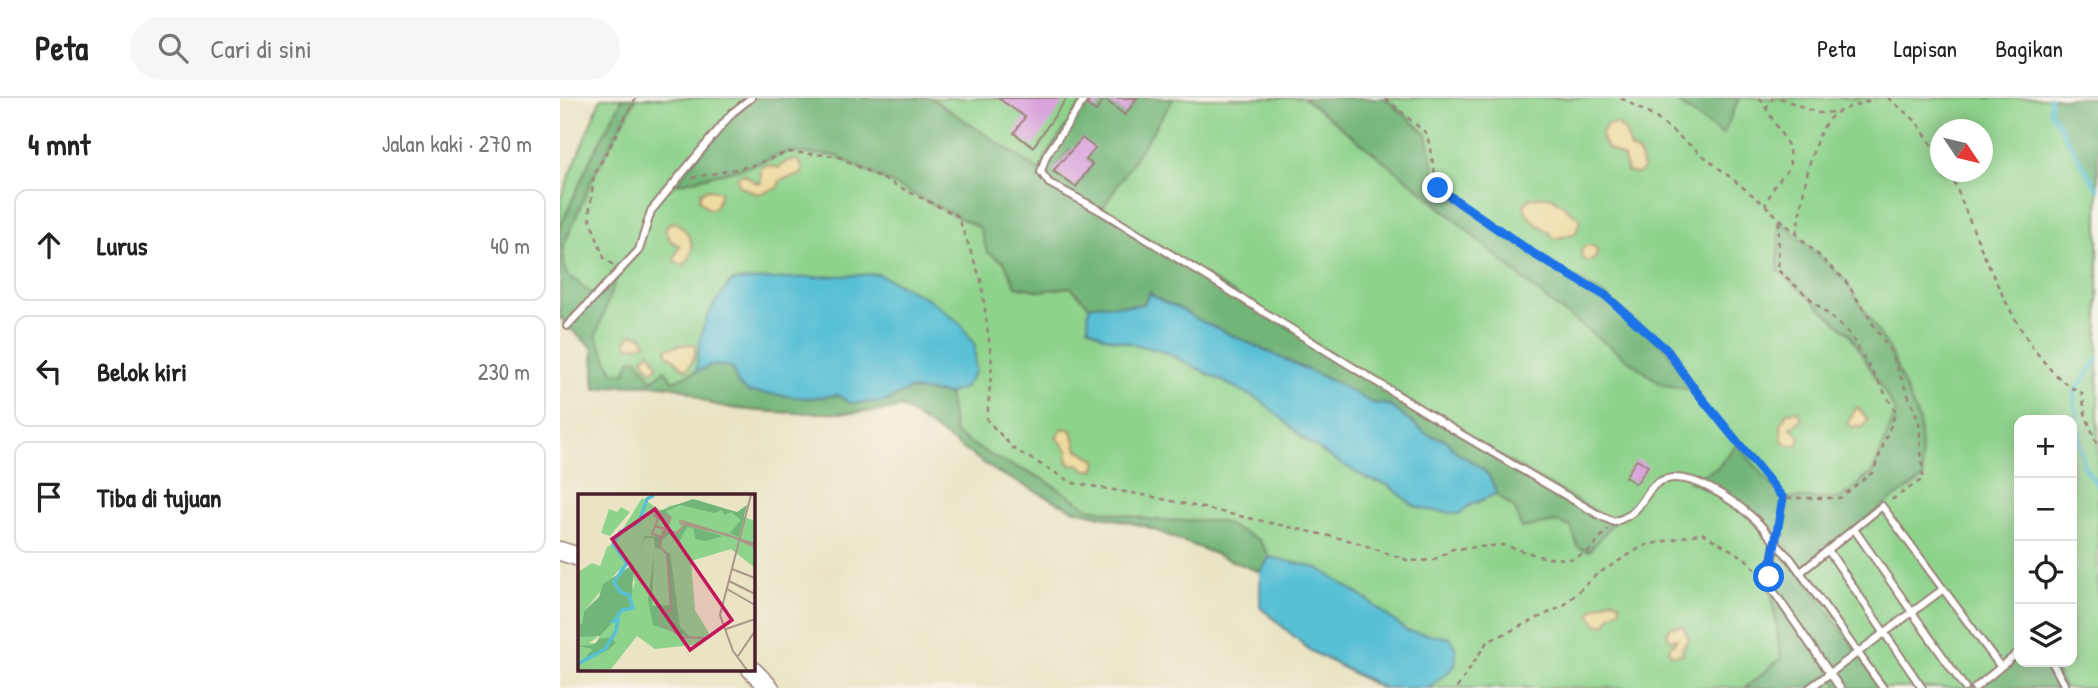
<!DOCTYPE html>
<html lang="id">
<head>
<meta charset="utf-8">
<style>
	body { margin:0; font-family:"Patrick Hand",sans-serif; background:#f6f6f6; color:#222 }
	.controls { position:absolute; right:21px; bottom:21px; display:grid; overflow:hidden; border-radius:14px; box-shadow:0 4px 18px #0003 }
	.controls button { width:63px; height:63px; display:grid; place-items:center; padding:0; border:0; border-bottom:2px solid #e0e0e0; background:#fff; color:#222; font:35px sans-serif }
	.compass { position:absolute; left:1370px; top:21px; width:63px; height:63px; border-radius:50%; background:#fff; box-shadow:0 4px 18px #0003; rotate:125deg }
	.stop { position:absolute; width:21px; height:21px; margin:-16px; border:5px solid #1a73e8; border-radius:50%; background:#fff }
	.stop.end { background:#1a73e8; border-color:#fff; box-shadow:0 2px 7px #0008 }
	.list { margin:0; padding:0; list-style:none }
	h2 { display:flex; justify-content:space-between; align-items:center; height:91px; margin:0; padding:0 28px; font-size:30px }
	h2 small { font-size:23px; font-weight:400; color:#767676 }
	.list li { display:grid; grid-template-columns:46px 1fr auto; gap:21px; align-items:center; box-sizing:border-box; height:112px; margin:0 14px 14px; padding:0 14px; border:2px solid #e0e0e0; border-radius:14px }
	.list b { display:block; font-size:26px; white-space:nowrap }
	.list em { font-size:23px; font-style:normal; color:#767676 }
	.icon { flex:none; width:38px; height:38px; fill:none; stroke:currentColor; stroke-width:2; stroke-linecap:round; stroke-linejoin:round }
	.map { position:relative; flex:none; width:1538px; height:590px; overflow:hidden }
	header { display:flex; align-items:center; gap:42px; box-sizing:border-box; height:98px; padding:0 35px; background:#fff; border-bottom:2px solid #e0e0e0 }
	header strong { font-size:33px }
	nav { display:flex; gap:38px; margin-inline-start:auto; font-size:24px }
	.search { width:490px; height:63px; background:#f6f6f6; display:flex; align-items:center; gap:18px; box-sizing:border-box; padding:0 24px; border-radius:38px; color:#767676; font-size:26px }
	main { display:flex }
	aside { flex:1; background:#fff }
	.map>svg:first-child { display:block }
</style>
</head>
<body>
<header>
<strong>Peta</strong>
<div class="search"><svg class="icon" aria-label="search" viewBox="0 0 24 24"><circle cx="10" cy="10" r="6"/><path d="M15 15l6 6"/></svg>Cari di sini</div>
<nav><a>Peta</a><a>Lapisan</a><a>Bagikan</a></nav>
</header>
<main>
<aside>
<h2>4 mnt<small>Jalan kaki · 270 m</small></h2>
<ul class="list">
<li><svg class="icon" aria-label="ahead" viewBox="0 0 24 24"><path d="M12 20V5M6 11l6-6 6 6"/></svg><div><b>Lurus</b></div><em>40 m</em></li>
<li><svg class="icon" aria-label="left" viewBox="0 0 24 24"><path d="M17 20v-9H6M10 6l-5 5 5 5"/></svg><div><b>Belok kiri</b></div><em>230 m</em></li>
<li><svg class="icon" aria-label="arrive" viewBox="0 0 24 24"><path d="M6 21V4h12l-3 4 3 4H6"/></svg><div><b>Tiba di tujuan</b></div></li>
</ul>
</aside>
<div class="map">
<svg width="1538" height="590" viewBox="0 0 1538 590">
	<rect width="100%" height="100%" fill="#f7f3e8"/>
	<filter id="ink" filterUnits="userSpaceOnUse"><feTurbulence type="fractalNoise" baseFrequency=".0143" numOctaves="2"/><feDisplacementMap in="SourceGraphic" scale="14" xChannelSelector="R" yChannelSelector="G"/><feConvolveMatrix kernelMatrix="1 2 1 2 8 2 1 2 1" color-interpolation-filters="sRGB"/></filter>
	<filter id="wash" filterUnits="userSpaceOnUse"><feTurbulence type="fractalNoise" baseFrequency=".00686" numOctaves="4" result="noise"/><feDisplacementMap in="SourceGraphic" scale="28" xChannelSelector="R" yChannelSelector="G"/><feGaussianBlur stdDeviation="1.57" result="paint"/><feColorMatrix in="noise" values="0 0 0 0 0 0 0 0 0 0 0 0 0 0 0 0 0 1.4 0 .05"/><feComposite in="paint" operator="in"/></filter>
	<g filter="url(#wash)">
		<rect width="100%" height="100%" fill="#eae4c5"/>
		<path fill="#8ed38c" stroke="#6c795c" stroke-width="2" fill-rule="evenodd" d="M 41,0 L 1110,0 L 1163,37 L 1179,0 L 1496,0 L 1538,86 L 1538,590 L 820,590 L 751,553 L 700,509 L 700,474 L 585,428 L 512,411 L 437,374 L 342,309 C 302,318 189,317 150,305 C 141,302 134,295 126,292 C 103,283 59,287 35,291 L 33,250 L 0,220 L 0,102 ZM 1380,32 L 1422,32 L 1422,74 L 1380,74 ZM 1459,322 L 1512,322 L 1512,564 L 1459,564 Z"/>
		<path fill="#72b578" stroke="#5e6a52" stroke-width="2" fill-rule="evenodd" d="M 63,0 L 76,0 L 34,77 L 3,149 L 5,174 L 34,198 L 59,171 L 36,238 L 53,274 L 65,275 L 71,261 L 77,261 L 92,282 L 105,272 L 113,283 L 151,267 L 172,269 L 178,286 L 247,300 L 278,297 L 324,304 L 350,291 L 388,296 L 395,336 L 434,359 L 483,381 L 529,410 L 593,422 L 659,423 L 699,442 L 710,459 L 700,474 L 585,428 L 512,411 L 437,374 L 342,309 C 303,318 188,317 149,305 C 141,302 134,295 126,292 C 103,283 59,287 35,291 L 33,250 L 7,228 L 0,217 L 0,130 L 30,62 Z
			M 191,0 L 371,0 L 480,73 L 486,58 L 525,0 L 542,0 L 565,16 L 577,0 L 614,0 L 541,113 L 894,332 L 1054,424 L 1029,453 L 1018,449 L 1011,429 L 996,424 L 961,430 L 955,411 L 936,396 C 929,361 902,367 886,342 L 868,337 L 829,307 L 812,305 L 776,285 L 632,219 C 618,205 601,207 589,195 L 584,206 C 564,211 548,204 529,208 L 511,189 L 481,193 L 456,188 L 444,164 L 427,154 L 420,130 L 277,58 L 228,54 L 191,68 L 116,86 L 172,15 ZM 510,51 L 532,66 L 516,89 L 494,73 Z
			M 744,0 L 825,0 L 867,36 L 878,90 L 974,156 L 1046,198 L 1107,252 L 1136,293 L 1101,286 L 988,203 L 862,93 Z
			M 1110,0 L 1179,0 L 1163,37 Z
			M 1490,0 L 1538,0 L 1538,91 L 1490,13 Z
			M 1219,122 L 1285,182 L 1329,251 L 1359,323 L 1363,381 L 1322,408 L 1241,474 L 1323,590 L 1280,590 L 1269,576 L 1250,590 L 1185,590 L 1221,560 L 1209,479 L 1215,447 C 1188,414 1167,399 1128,383 L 1157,370 L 1177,346 L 1223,400 L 1280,400 L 1313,374 L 1336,314 L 1290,236 L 1218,172 Z
			M 1459,554 L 1459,564 L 1492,564 L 1504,590 L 1415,590 Z"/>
		<path fill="#eeda9e" stroke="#9c7c64" stroke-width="2" d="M 1058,26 L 1066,35 L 1070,51 L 1079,55 L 1083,71 L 1079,76 L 1067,74 L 1064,60 L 1046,49 L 1041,38 L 1046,27 Z
			M 238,62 L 243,71 L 241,77 L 220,82 L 218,90 L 198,96 L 179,88 L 177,79 L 185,76 L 194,84 L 201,85 L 201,70 L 207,67 L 219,70 L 227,63 Z
			M 148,91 L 161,94 L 155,110 L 148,111 L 139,101 L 141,94 Z
			M 991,98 L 1020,121 L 1016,135 L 995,141 C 983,126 969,127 964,107 L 970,100 Z
			M 115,124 C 131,134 139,152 124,167 L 115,164 L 114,159 L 120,148 L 111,143 L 105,132 L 109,125 Z
			M1021 155a8 8 0 1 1 16 0a8 8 0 1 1-16 0Z
			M 71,236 L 82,238 L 86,246 L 69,249 L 66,244 Z
			M 127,246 L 135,247 C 136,257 132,266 126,272 L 107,255 L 107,250 Z
			M 90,253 L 98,267 L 92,274 L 83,261 Z
			M 1297,309 L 1308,321 L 1303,330 L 1297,327 L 1293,330 L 1287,325 Z
			M 1238,313 L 1242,321 L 1231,329 L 1240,339 L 1238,346 L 1231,348 L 1222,343 L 1221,327 L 1227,314 Z
			M 503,330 L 512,332 L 517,351 L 534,360 L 537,366 L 534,372 L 526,372 L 518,366 L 510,367 L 507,361 L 508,353 L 496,339 Z
			M 1052,501 L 1060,505 L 1060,511 L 1051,517 L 1046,526 L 1038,527 L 1030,517 L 1034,510 Z
			M 1123,528 L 1129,541 L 1122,550 L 1123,556 L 1111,557 L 1109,550 L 1117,541 L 1109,541 L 1107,536 L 1110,529 Z"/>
		<path fill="#58c0d5" stroke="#517080" stroke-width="2" d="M 318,176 L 369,201 L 401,226 L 415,248 L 415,274 L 404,290 L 388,296 L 350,291 L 324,304 L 290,305 L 278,297 L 247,300 L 188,294 L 178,286 L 172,269 L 151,267 L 136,274 C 140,231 144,216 172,183 Z
			M 590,194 C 599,207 619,205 632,219 L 776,285 L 812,305 L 829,307 L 868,337 L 886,342 C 901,367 929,361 936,396 L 910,407 L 899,416 L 867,412 L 853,407 L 828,387 L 808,381 L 773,361 L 744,341 L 702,303 L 605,254 L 545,239 L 528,229 L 529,208 C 548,204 564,211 584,206 Z
			M 710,459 L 758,470 L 806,501 L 847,533 L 891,540 L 896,553 L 895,568 L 869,590 L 824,590 L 751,553 L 700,509 L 700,474 Z"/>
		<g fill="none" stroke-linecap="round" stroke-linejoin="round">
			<path stroke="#58c0d5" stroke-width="4.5" d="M 1490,0 L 1490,13 L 1538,91
				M 1538,261 L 1514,295 L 1523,367 L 1538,388"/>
		</g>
		<g id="blocks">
			<path fill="#d9a2dd" d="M 438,0 L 507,0 L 473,49 L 454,35 L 465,19 Z
				M 531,0 L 577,0 L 565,17 L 544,1 L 536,13 L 527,7 Z
				M 522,40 L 535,50 L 526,62 L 532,66 L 516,89 L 493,73 Z
				M 1077,361 L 1088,368 L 1076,386 L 1065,379 Z"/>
		</g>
	</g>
	<g filter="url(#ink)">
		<use href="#blocks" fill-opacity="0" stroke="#9a8278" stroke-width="2"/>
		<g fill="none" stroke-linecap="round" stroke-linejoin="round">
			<g stroke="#9a8278" stroke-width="10">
				<path id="lane" d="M 525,0 L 486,58 L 481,74 L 489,85 L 541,113 L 894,332 L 1039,417 L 1054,424 C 1060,421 1069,419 1073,414 C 1086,403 1088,385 1107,381 C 1133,375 1171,401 1190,417 C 1205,429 1215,447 1230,460 L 1323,590
					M 7,228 L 79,152 L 91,113 L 172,15 L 191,0
					M 1294,431 L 1405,590
					M 1215,447 L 1209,479 L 1212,491 L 1280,590
					M 1268,452 L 1362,590
					M 1241,474 L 1322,408 L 1440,568
					M 1492,564 L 1505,588 L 1502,590
					M 1250,590 L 1382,492
					M 1415,590 L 1459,554"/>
			</g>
			<g stroke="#9a8278" stroke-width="21">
				<path id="secondary" d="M 0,453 L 19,459
					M 191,571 L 210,590"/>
			</g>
			<path stroke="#9a8278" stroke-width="2.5" stroke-dasharray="5 5" stroke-linecap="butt" d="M 825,0 L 867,36 L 878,90 L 974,156 L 1046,198 L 1107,252 L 1136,293 L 1223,400
				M 1061,0 L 1096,20 L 1205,107 L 1285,182 L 1329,251 L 1359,323 L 1363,381 L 1330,403
				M 1200,0 L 1229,49 L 1230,69 L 1215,87 L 1205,107
				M 1220,0 L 1257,15 L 1276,14
				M 1328,0 L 1356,23 L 1380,59
				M 1206,11 L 1213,0
				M 1390,74 C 1415,133 1461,269 1522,295 L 1525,315 L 1538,349
				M 132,80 L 191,68 L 228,54 L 277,58 L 398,118 L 421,182 L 432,265 L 427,322 L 454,351 L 513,385 L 589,398 L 792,443 L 850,463 L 873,462 L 893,451 L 943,447 L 986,460 L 1013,461 L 1029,453 L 1048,431
				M 1219,123 L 1218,172 L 1290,236 L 1336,314 L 1313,374 L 1280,400 L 1223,400
				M 1236,136 C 1243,106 1249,29 1278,14 C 1290,8 1303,6 1314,0
				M 53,167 L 44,160 L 29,118 L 34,77 L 76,0
				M 1217,433 L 1223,400
				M 897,590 L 927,544 L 1003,508 L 1036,477 L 1083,448 L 1142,435 L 1185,460 L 1201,478"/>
			<use href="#lane" stroke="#fff" stroke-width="6"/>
			<use href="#secondary" stroke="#fff" stroke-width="18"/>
		</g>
	</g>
	<g fill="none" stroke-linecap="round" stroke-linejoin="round" filter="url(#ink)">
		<path stroke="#1a73e8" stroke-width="9" d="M 878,90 L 974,156 L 1046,198 L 1107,252 L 1136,293 L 1223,400 L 1209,479"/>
	</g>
	<g transform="translate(18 396)">
		<rect width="177" height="177" fill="#eae4c5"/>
		<path d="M 64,4 L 85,18 L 91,12 L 120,6 L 177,27 L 177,74 L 153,55 L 113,67 L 117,116 L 131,139 L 124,150 L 77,155 L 59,142 L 33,175 L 0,176 L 0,139 L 20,143 L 11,149 L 19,149 L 23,137 L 46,115 L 57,89 L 51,71 L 40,77 L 6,117 L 4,130 L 0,130 L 0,78 L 14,69 L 22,72 L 29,53 L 36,49 ZM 43,13 L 52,18 L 32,42 L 23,39 L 31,15 L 39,18 Z" fill="#8ed38c"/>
		<path d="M 115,5 L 159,18 L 169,11 L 161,43 L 152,39 L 163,26 L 153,18 L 146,21 L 144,16 L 136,19 L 103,11 L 88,17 L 93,22 L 89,35 L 101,39 L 106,31 L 145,42 L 128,47 L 117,45 L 116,35 L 109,33 L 101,48 L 91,40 L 83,46 L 82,55 L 77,54 L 76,44 L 67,44 L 59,62 L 67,42 L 83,43 L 89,26 L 76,22 L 78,18 ZM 76,59 L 74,112 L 93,111 L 89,59 L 92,59 L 102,133 L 112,143 L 75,131 L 70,106 ZM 56,70 L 53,115 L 46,115 L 22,142 L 2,143 L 0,130 L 4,130 L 6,117 L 21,103 L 25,90 ZM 33,143 L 38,149 L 30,156 L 0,171 L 15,155 L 0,152 L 16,151 L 21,145 Z" fill="#72b578"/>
		<path fill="none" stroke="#58c0d5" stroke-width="3.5" d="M 0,170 L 27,155 L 38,137 L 40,126 L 36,127 L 44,116 L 55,114 L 51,101 L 42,98 L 36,88 L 49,69 L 35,50 L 42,38 L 61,28 L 69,5 L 76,1"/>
		<path fill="none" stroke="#aa9587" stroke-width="2" d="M 80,24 L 74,40 L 83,43M 101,26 L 177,50M 101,29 L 151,41 L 177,53M 77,32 L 99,39 L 107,30M 83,46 L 93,24 L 78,18 L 76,22 L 89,26 L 83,44 L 82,53 L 89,60 L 93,117 L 82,118 L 83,130 L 104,143 L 128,144M 154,75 L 177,84M 151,87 L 177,100M 149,95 L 177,111M 148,135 L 177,125M 160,162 L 177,137M 169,176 L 155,157 L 142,121 L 173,1"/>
		<path fill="#c2185b" fill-opacity="0.15" stroke="#c2185b" stroke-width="3.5" d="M 77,15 L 154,126 L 112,156 L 34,45 Z"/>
		<rect width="177" height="177" fill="none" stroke="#4a1f2b" stroke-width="3.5"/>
	</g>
</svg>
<div class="controls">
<button>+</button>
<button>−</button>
<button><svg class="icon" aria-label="locate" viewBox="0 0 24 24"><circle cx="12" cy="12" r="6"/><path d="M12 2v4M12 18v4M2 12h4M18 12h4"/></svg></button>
<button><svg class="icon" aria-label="layers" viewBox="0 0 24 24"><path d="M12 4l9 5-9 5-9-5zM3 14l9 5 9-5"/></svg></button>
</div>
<svg class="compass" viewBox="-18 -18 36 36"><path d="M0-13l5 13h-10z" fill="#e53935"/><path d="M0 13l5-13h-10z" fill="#767676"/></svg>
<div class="stop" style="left:1209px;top:479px"></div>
<div class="stop end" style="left:878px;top:90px"></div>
</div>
</main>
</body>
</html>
